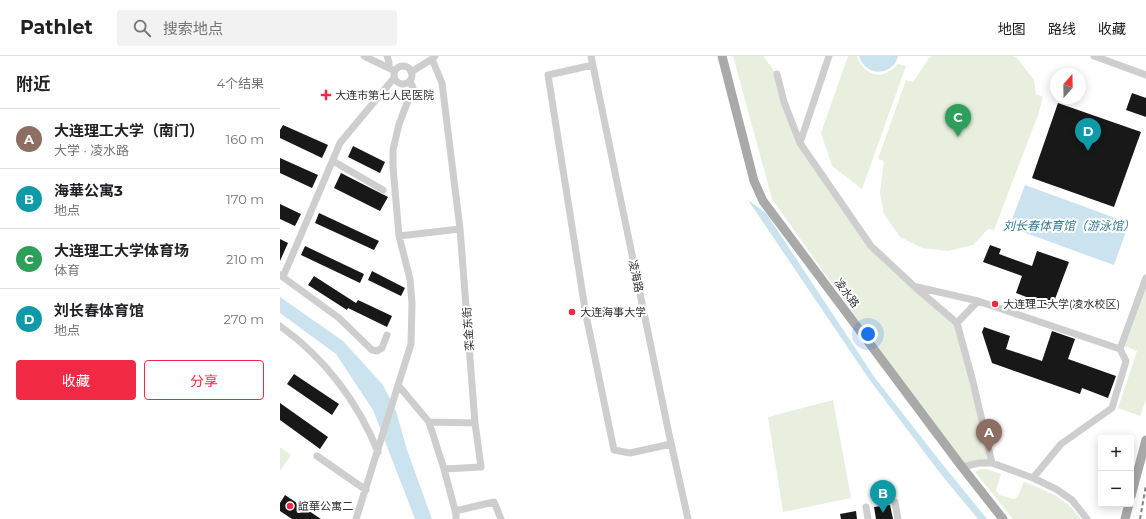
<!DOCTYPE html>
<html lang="zh">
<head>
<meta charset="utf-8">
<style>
	body { margin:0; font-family:Montserrat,"Noto Sans SC",sans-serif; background:#f2f2f2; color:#202124 }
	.controls { position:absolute; right:12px; bottom:12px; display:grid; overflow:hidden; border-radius:4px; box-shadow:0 2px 10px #0003 }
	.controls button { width:36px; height:36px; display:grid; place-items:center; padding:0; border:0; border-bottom:1px solid #e0e0e0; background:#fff; color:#202124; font:20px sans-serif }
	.compass { position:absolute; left:770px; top:12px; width:36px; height:36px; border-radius:50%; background:#fff; box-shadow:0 2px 10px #0003; rotate:20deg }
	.you { position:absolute; left:588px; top:278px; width:14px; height:14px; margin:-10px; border:3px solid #fff; border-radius:50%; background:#1a73e8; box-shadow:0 0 0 6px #1a73e833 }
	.badge { display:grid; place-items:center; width:26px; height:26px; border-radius:50%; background:#f22945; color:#fff; font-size:13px; font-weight:700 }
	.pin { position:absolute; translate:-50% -33px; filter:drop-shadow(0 1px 2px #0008) }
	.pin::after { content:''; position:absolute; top:21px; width:14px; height:12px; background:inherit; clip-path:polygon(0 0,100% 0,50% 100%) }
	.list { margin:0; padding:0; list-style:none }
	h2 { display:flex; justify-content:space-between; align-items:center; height:52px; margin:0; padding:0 16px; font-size:17px }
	h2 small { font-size:13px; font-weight:400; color:#757577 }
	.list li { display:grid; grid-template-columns:26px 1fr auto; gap:12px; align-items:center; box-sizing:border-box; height:60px; padding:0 16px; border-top:1px solid #e0e0e0 }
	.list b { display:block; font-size:15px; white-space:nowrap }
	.list p { margin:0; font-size:13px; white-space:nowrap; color:#757577 }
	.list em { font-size:13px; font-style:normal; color:#757577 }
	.actions { display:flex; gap:8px; padding:12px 16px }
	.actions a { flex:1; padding:9px 0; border:1px solid #f22945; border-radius:4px; text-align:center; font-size:14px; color:#f22945 }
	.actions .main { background:#f22945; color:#fff }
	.icon { flex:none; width:22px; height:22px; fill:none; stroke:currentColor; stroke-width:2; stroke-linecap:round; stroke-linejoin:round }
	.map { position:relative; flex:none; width:866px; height:463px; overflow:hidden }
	header { display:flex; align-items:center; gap:24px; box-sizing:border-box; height:56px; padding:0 20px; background:#fff; border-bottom:1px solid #e0e0e0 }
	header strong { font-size:19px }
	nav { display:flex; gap:22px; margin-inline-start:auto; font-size:14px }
	.search { width:280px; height:36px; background:#f2f2f2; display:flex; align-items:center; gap:10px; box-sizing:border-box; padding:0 14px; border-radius:4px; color:#757577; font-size:15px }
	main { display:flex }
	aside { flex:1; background:#fff }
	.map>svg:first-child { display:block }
</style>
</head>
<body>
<header>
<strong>Pathlet</strong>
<div class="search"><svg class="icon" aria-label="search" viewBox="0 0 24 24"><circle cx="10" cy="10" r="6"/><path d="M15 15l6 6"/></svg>搜索地点</div>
<nav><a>地图</a><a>路线</a><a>收藏</a></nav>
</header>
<main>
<aside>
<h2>附近<small>4个结果</small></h2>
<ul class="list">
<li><span class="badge" style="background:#8d6e63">A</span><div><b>大连理工大学（南门）</b><p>大学 · 凌水路</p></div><em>160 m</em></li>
<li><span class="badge" style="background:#0f9aa8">B</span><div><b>海華公寓3</b><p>地点</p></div><em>170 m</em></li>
<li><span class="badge" style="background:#2e9e5b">C</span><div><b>大连理工大学体育场</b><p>体育</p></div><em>210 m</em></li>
<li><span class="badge" style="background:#0f9aa8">D</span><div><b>刘长春体育馆</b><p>地点</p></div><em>270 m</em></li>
</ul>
<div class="actions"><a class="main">收藏</a><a>分享</a></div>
</aside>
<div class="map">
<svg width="866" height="463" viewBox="0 0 866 463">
	<rect width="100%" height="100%" fill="#fff"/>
	<path fill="#e8efde" d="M 453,0 L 483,0 L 498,20 L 520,87 L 591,190 L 677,267 L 712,407 L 682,411 L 492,143 Z
		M 568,0 L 577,0 C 585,21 603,25 618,8 L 626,10 L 582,133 L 552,110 L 541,77 Z
		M 653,0 L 733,0 L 737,2 L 754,24 L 756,38 L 763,41 L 758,59 L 714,174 L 708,173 L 693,189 L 668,195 L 642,192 L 620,181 L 604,158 L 600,137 L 604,105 L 598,103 L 626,24 L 633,26 L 649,2 Z
		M 866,233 L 866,344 L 860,360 L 838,352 L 857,295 L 845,290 Z
		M 553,344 L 571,442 L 503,456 L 488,361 Z
		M 0,391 L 11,399 L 0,415 Z
		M 700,413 L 706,413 L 721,418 L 716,434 L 719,439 L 734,443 L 738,440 L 744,426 C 768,435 786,442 801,463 L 733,463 L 695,416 Z"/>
	<path fill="#cae3ef" d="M 579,0 L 618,0 C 613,21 585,21 579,0 Z
		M 745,129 L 849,167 L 834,209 L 729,171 Z
		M 468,144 L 486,157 L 595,322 L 659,404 L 707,463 L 698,463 L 660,417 L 589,323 Z
		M 0,241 L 63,285 L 103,329 L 116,355 L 127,394 L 152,463 L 135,463 L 93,354 L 56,298 L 0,257 Z"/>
	<path fill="#181818" d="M 852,37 L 866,42 L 866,61 L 846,54 Z
		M 778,47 L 861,76 L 834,151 L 752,122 Z
		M 3,69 L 48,89 L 42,102 L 0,82 L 0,74 Z
		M 73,90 L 105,106 L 100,117 L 68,101 Z
		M 0,102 L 38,119 L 32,132 L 0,117 Z
		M 61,117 L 108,141 L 100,155 L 54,132 Z
		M 0,148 L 21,158 L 15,170 L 0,163 Z
		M 39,157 L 99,185 L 94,194 L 35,167 Z
		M 0,183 L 8,187 L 0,205 Z
		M 710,189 L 721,193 L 719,198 L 752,210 L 757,195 L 789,206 L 772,251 L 736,237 L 742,220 L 703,206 Z
		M 25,190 L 84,218 L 80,227 L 21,199 Z
		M 92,215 L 125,232 L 121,240 L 88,224 Z
		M 34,220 L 76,247 L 78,244 L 112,260 L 107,271 L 68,252 L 67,254 L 28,229 Z
		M 704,271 L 730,280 L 726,293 L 762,305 L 772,275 L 795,283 L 788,303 L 836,320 L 828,342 L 802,332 L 800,338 L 712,307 L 702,276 Z
		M 14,318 L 59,348 L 52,359 L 7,328 Z
		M 0,347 L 48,381 L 40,393 L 0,364 Z
		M 5,439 L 41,463 L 12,463 L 0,455 L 0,447 Z
		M 610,449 L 613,463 L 596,463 L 594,451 Z
		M 576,455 L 577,463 L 561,463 L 560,458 Z"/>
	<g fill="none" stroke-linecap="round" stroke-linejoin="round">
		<path stroke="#cecece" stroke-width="7" d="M 84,0 L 115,15
			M 107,0 L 109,6 L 109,12
			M 311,0 L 389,378 L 408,463
			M 549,0 L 520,87 L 591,190 L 635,231 L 677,267 L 693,326 L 712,407
			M 814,0 L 866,19
			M 313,9 L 268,19 L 306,259 L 334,394 L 350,397 L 391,388
			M114 19a9 9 0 1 1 18 0a9 9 0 1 1-18 0Z
			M 131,16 L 152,3 L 155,0
			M 497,18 L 504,46 L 520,87
			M 53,105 L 103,134
			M 119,180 L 180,173
			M 0,219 L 59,262 L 92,294 L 97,295 L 102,292 L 107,279
			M 3,221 L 60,87 L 114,22
			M 637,231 L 698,245
			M 677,267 L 698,245 L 840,293
			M 0,270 C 44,301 78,346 98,396
			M 118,329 L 149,366 L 164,413 L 201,411 L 195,367 L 180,173 L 162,27 L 152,3
			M 149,366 L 195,367
			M 37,400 L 86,434
			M 682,411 L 699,407 L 712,407 L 753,422 L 776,433 L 792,444 L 807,463
			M 164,413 L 176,458 L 176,463
			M 753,422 L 781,388 L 832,352 L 846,305 L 840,293 L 866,222
			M 615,446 L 618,463
			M 586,451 L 588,463
			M 175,455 L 214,446 L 221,463
			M 76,463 L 131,288 L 132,247 L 130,223 L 119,180 L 113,111 L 113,94 L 119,68 L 133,32 L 130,25"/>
		<path stroke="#a9a9a9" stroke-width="9" d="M 442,0 L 474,125 L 483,145 L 682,411 L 723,463
			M 851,440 L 866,384
			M 845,463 L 849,448"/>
		<path stroke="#868686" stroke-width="2" stroke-dasharray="4 3" stroke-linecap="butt" d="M 860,463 L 866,429"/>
	</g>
	<g fill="#f22945" stroke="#fff" stroke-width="1.5">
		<path d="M44 33h4v4h4v4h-4v4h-4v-4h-4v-4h4z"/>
		<circle cx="715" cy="248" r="4"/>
		<circle cx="292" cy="256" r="4"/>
		<circle cx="10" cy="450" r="4"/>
	</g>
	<g text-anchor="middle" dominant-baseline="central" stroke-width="4" stroke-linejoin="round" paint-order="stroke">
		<g font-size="11" fill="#313131" stroke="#fff" text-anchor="start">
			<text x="55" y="39">大连市第七人民医院</text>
			<text x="723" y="248">大连理工大学(凌水校区)</text>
			<text x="300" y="256">大连海事大学</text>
			<text x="18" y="450">誼華公寓二</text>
		</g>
		<g font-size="11" fill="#313131" stroke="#fff">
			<text transform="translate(356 220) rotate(78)">凌海路</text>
			<text transform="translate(567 237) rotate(53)">凌水路</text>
			<text transform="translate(188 273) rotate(-94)">栾金东街</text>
		</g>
		<g font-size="12" font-style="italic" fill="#387b9b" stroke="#fff">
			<text x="789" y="169">刘长春体育馆（游泳馆）</text>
		</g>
	</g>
</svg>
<div class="controls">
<button>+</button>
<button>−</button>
</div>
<svg class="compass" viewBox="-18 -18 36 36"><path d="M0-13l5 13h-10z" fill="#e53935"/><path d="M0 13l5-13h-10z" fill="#757577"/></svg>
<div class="you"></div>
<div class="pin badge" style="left:709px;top:396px;background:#8d6e63">A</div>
<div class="pin badge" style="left:603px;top:457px;background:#0f9aa8">B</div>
<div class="pin badge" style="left:678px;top:81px;background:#2e9e5b">C</div>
<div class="pin badge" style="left:808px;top:95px;background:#0f9aa8">D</div>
</div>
</main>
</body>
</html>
